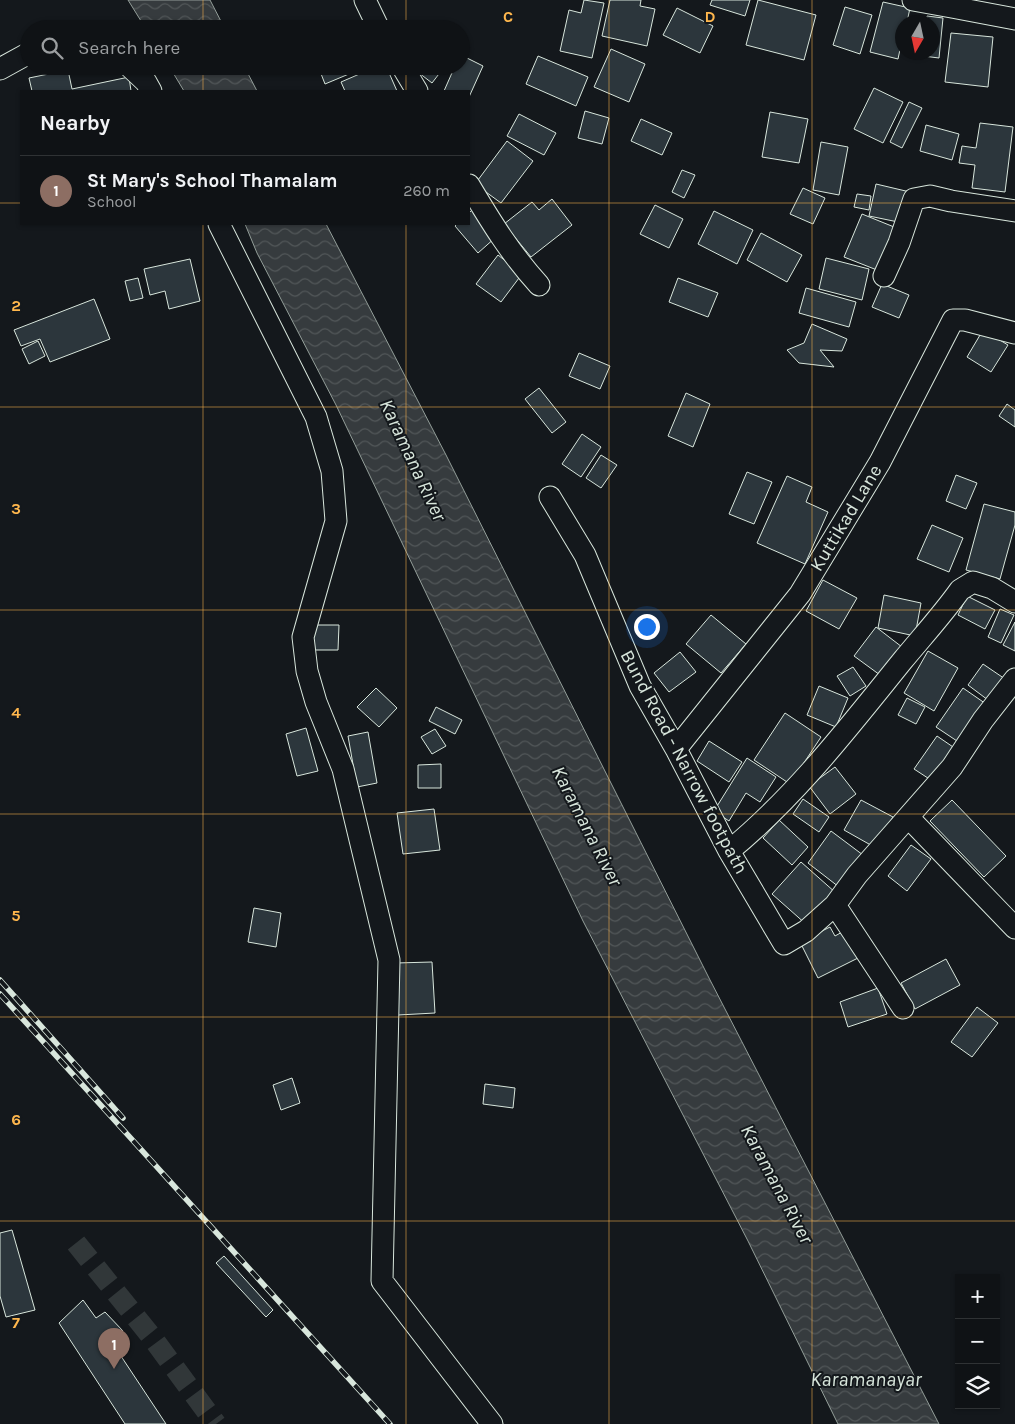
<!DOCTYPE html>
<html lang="en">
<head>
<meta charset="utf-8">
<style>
	body { margin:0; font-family:Karla,sans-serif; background:#1d2022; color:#f1f3f6 }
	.controls { position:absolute; right:15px; bottom:15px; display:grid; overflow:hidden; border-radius:0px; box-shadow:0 1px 4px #0004 }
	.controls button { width:45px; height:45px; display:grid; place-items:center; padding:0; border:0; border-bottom:1px solid #2f3234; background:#0f1215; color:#f1f3f6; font:25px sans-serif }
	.compass { position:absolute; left:895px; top:15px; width:45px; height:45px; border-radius:50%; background:#0f1215; box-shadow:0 1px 4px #0004; rotate:189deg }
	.you { position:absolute; left:646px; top:626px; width:18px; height:18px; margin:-12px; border:4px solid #fff; border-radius:50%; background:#1a73e8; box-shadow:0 0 0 8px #1a73e833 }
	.badge { display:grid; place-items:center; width:32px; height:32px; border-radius:50%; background:#7c3aed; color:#fff; font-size:16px; font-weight:700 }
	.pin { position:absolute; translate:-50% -41px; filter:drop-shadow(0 1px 2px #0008) }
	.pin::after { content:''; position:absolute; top:26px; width:18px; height:15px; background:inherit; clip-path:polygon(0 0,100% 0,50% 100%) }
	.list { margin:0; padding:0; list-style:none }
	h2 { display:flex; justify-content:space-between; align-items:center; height:65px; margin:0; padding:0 20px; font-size:21px }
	h2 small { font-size:16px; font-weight:400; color:#9b9ea0 }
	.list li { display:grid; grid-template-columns:32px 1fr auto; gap:15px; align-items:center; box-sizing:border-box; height:70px; padding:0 20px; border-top:1px solid #2f3234 }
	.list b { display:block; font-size:19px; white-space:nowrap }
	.list p { margin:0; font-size:16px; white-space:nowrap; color:#9b9ea0 }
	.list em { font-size:16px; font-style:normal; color:#9b9ea0 }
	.icon { flex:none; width:28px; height:28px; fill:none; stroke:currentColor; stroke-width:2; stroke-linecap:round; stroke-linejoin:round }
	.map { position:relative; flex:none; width:1015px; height:1424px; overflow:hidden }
	.search { position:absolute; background:#0f1215; box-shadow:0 1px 4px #0004; left:20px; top:20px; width:450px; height:55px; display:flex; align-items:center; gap:12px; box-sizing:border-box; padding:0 18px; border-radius:28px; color:#9b9ea0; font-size:19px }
	.panel { position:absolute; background:#0f1215; box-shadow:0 1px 4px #0004; left:20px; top:90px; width:450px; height:135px; border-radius:0px }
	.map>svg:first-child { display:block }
</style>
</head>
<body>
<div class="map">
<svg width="1015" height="1424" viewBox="0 0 1015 1424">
	<defs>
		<pattern id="water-waves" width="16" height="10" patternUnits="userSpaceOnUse" patternTransform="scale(1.25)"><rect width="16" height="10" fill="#363b3e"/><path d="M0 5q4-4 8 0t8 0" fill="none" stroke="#525759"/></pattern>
	</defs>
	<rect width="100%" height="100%" fill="#14181c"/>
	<path fill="url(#water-waves)" stroke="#939e99" d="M 128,0 L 210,0 L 225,29 L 146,29 Z
		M 169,66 L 244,66 L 257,91 L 184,91 Z
		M 245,224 L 326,224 L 446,455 L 709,978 L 939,1424 L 838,1424 L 748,1241 L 583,921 L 336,405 L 257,253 Z"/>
	<path fill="#2c363c" stroke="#d8e6dc" d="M 584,0 L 604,3 L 592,58 L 560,51 L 569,10 L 581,13 Z
		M 610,0 L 641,0 L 640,6 L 655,9 L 647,46 L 602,36 Z
		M 712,0 L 750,0 L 745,16 L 710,5 Z
		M 758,0 L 816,15 L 804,60 L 746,45 Z
		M 883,2 L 910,8 L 907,22 L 902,22 L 902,40 L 898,59 L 870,52 Z
		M 845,7 L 872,15 L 860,54 L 833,45 Z
		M 677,8 L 713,26 L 700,53 L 663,35 Z
		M 927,16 L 943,18 L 939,58 L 923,56 L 923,52 L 932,52 L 932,22 L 926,22 Z
		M 951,33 L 993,37 L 988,87 L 945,82 Z
		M 611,49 L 645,64 L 629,102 L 594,87 Z
		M 461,55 L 483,66 L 469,97 L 469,91 L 444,91 L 455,66 L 461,66 Z
		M 538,56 L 588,77 L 576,106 L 526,84 Z
		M 318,66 L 368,66 L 325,84 Z
		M 378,66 L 386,66 L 397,91 L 345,91 L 341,82 Z
		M 410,66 L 445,66 L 432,83 Z
		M 68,70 L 72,89 L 129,77 L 131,91 L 32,91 L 29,78 Z
		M 874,88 L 903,102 L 883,143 L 854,129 Z
		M 909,102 L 922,108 L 902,148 L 890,142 Z
		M 585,111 L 609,118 L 602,144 L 578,138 Z
		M 770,112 L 808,119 L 799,163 L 762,157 Z
		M 519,114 L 556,133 L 544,155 L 507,136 Z
		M 641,119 L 672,133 L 662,155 L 631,141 Z
		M 980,123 L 1013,127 L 1005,192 L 972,188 L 975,165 L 959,163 L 962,146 L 976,148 Z
		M 926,125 L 959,134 L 952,160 L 920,151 Z
		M 507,141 L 533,161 L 501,203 L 475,184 Z
		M 821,142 L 848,147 L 839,195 L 813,190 Z
		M 682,170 L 695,175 L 684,198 L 672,192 Z
		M 876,184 L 910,192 L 903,223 L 869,216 Z
		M 803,188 L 825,198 L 813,224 L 790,214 Z
		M 857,194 L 871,196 L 869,210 L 854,207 Z
		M 552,199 L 572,225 L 531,257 L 504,224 L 532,202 L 539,210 Z
		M 655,205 L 683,219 L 669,248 L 640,234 Z
		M 472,210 L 496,237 L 478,253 L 455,226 L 457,224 L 469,224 L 469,213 Z
		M 714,211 L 753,230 L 737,264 L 698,244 Z
		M 862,214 L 899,229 L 882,272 L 844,257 Z
		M 761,233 L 802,255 L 787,282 L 747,260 Z
		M 498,255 L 522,274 L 501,302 L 476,284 Z
		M 826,258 L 869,269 L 862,300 L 819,289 Z
		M 190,259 L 200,301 L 169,309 L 165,291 L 150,295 L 144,269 Z
		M 138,278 L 143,298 L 130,301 L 125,281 Z
		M 678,278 L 718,293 L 708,317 L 669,302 Z
		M 882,284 L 909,295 L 899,318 L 872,307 Z
		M 806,288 L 856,302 L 849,327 L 799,313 Z
		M 94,299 L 110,339 L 50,362 L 40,339 L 21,346 L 14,330 Z
		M 812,324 L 847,339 L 842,351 L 820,350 L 834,367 L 799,363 L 787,350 L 804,343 Z
		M 983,330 L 1008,345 L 991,372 L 967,357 Z
		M 38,341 L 45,356 L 29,364 L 22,349 Z
		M 579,353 L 610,366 L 600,389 L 569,376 Z
		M 539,388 L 566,422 L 552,433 L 525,399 Z
		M 686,393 L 710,404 L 693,447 L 668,436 Z
		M 1007,404 L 1015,410 L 1015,427 L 999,416 Z
		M 582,434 L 601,447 L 581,477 L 562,464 Z
		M 601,455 L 617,465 L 601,488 L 586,478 Z
		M 747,472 L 772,482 L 754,524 L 729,514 Z
		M 956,475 L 977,483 L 966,509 L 946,501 Z
		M 787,476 L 812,487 L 806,502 L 828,512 L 805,564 L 757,543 Z
		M 984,504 L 1015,512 L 1015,525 L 1000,579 L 966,570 Z
		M 932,525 L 963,538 L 949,572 L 917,559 Z
		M 823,580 L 857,598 L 839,629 L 806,611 Z
		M 884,595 L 921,603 L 915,636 L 878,628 Z
		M 967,596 L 995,610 L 985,629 L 958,615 Z
		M 1000,609 L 1014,615 L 1001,643 L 988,637 Z
		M 711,615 L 746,644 L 721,673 L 686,644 Z
		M 1015,622 L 1015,651 L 1003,645 Z
		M 311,625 L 339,625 L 338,650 L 311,650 Z
		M 876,627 L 902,647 L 880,675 L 854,656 Z
		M 928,651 L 958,668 L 934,711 L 904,693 Z
		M 680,652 L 696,672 L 669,692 L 654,673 Z
		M 983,664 L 1008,681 L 992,703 L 968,685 Z
		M 853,667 L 866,686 L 850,696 L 837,676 Z
		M 819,686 L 848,698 L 836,727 L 807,715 Z
		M 376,688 L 397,708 L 379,727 L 357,707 Z
		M 963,688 L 989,706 L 963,745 L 936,727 Z
		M 907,698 L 925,707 L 916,724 L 898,715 Z
		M 436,707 L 462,720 L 455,734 L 429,721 Z
		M 785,713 L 821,737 L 790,784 L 754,760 Z
		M 306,728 L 318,771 L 297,776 L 286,734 Z
		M 435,729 L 446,746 L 432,754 L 421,737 Z
		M 368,732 L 377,783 L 357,787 L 348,736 Z
		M 937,736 L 956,749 L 934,782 L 914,769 Z
		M 709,741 L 742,762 L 729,782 L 697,761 Z
		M 747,758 L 776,777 L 760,802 L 746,793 L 729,821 L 714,811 Z
		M 441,764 L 441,788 L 418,788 L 418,765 Z
		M 835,767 L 856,794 L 830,814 L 809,786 Z
		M 803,799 L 829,817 L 819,832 L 793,814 Z
		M 861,800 L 893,817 L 876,848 L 844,830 Z
		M 952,800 L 1006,856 L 984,877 L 930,821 Z
		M 434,809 L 440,850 L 403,854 L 397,813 Z
		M 779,820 L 808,847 L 792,865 L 763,838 Z
		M 831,831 L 863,855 L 839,887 L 808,863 Z
		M 911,845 L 931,859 L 907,891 L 888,876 Z
		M 801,862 L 836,893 L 807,925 L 772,894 Z
		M 254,908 L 281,913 L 276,947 L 248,942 Z
		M 830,927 L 835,936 L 844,931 L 858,958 L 818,978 L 800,942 Z
		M 946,959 L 960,985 L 915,1009 L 901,983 Z
		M 432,962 L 435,1013 L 398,1015 L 396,963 Z
		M 878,988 L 887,1014 L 848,1027 L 840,1002 Z
		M 977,1007 L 998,1023 L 972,1057 L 951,1042 Z
		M 292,1078 L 300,1103 L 281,1110 L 273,1085 Z
		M 485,1084 L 515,1088 L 513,1108 L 483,1104 Z
		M 12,1230 L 35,1310 L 6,1317 L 0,1296 L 0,1233 Z
		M 224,1256 L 273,1310 L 266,1317 L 216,1263 Z
		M 83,1300 L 96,1318 L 105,1312 L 123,1331 L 111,1341 L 166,1424 L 125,1424 L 59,1323 Z"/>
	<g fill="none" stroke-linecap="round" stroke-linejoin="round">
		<path stroke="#313739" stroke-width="21" stroke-dasharray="21 11" stroke-linecap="butt" d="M 76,1243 L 151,1336 L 216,1424"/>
		<g stroke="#d8e6dc" stroke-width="23">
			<path id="minor" d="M 365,0 L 379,29
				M 913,0 L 957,8 L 958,0
				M 957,8 L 1015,19
				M 129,66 L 146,82 L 151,91
				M 402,66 L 417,91
				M 0,69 L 29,53
				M 469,185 C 491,222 510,253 539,285
				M 219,224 L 316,417 L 332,471 L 336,521 L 303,637 L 307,671 L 316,702 L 343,769 L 389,960 L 382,1281 L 492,1424
				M 884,276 L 899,243 L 914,199 L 930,196 L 951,201 L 1015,211
				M 550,497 L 585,555 L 640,686 L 676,749 L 729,851 L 784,944 L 806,931 L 835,905 L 857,875 L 952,767 L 983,720 L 1015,679
				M 676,749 L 800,594 L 880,462 L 953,320 L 965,320 L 1015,333
				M 908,817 L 1015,928
				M 729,851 C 796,796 848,728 903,660 C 922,637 943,614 960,590 L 973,582 L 992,588 L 1015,602
				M 835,905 L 903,1008"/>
		</g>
		<use href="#minor" stroke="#14181c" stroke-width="21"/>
		<g stroke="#d8e6dc" stroke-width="5.5">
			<path id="rail" d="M 0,980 L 123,1118
				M 0,994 L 390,1424"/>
		</g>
		<use href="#rail" stroke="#14181c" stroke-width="4" stroke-dasharray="11" stroke-linecap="butt"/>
	</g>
	<path fill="none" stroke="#ffb74d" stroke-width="1" stroke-opacity="0.55" d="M 203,0 L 203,29M 406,0 L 406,29M 609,0 L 609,1424M 812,0 L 812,1424M 203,66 L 203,91M 406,66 L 406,91M 0,203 L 21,203M 469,203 L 1015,203M 203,224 L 203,1424M 406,224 L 406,1424M 0,407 L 1015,407M 0,610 L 1015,610M 0,814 L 1015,814M 0,1017 L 1015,1017M 0,1221 L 1015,1221"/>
	<g text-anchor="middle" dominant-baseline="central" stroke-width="4" stroke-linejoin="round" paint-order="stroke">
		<g font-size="19" fill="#d8e6dc" stroke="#14181c">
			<text transform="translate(846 518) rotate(-59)">Kuttikad Lane</text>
			<text transform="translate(684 762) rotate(62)">Bund Road - Narrow footpath</text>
		</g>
		<g font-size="20" font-style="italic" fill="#d8e6dc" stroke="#14181c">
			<text transform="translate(413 460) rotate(65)">Karamana River</text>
			<text transform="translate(587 826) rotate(63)">Karamana River</text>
			<text transform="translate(777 1184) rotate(62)">Karamana River</text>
			<text x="866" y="1379">Karamanayar</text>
		</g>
	</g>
	<g font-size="16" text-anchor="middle" font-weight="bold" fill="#ffb74d" stroke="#14181c" stroke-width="4" stroke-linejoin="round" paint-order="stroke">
		<text x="508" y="22">C</text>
		<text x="710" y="22">D</text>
		<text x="16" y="311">2</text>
		<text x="16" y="514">3</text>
		<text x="16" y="718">4</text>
		<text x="16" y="921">5</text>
		<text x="16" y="1125">6</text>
		<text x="16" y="1328">7</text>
	</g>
</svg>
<div class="controls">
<button>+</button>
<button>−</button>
<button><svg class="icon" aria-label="layers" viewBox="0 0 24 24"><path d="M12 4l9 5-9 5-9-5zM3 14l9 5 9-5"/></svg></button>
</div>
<svg class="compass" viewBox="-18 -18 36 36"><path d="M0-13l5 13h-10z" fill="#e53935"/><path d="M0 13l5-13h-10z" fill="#9b9ea0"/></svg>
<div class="you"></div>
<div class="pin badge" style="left:114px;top:1369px;background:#8d6e63">1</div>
<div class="search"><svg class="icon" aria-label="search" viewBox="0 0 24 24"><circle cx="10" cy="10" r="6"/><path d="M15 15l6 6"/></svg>Search here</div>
<section class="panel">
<h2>Nearby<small></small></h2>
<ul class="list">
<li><span class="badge" style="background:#8d6e63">1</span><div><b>St Mary's School Thamalam</b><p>School</p></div><em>260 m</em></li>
</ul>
</section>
</div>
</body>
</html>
